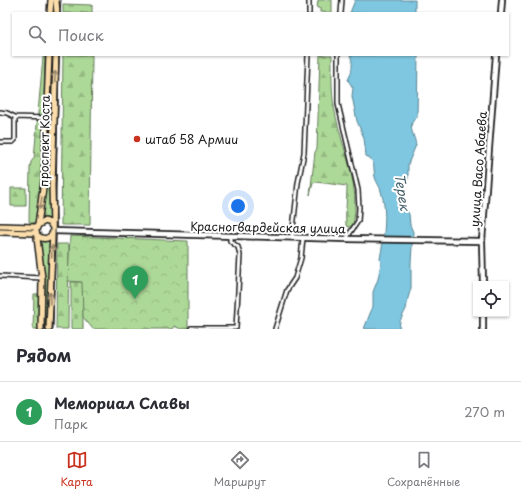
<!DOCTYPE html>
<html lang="ru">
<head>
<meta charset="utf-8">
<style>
	body { margin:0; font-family:"Playpen Sans",sans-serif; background:#f2f2f3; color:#2b2b33 }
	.controls { position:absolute; right:12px; bottom:12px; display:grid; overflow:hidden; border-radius:0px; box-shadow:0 1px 3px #0004 }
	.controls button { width:36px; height:36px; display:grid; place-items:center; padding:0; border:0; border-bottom:1px solid #e1e1e2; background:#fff; color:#2b2b33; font:20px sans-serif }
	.you { position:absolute; left:238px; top:206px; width:14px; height:14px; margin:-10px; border:3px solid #fff; border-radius:50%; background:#1a73e8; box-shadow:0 0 0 6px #1a73e833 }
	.badge { display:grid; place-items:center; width:26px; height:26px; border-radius:50%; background:#c8321e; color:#fff; font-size:13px; font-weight:700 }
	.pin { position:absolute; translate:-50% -33px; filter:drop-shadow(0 1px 2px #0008) }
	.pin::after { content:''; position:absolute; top:21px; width:14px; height:12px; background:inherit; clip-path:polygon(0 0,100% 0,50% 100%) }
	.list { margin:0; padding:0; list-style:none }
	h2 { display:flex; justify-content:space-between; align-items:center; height:52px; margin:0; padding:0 16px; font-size:17px }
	h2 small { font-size:13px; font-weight:400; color:#7c7c81 }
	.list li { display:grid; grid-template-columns:26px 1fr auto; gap:12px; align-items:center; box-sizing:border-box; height:60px; padding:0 16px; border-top:1px solid #e1e1e2 }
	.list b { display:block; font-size:15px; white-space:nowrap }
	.list p { margin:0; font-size:13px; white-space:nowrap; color:#7c7c81 }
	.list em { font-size:13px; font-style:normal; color:#7c7c81 }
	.icon { flex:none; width:22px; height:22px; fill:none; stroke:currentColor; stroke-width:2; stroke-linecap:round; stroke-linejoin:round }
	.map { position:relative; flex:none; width:521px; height:329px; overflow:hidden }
	.search { position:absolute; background:#fff; box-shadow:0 1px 3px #0004; left:12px; right:12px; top:12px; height:44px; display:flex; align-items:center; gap:10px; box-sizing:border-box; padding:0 14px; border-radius:0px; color:#7c7c81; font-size:15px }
	.sheet { height:112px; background:#fff }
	nav { display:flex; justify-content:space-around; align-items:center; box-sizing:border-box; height:56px; border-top:1px solid #e1e1e2; background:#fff; font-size:11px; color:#7c7c81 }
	nav a { display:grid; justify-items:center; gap:2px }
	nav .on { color:#c8321e }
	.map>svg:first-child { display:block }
</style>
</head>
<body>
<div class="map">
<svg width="521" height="329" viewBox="0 0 521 329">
	<defs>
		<pattern id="forest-firs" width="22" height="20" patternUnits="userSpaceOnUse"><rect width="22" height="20" fill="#add998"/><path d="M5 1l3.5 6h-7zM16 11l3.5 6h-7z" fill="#94ba82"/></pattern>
		<pattern id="cemetery-stones" width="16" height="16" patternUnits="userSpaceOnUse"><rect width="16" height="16" fill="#add998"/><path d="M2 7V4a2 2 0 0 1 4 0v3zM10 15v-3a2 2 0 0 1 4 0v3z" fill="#94ba82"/></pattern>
		<pattern id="park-crowns" width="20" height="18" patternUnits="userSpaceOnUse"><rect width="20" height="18" fill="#add998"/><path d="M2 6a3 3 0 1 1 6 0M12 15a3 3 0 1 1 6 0" fill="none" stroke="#94ba82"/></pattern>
	</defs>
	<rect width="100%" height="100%" fill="#fff"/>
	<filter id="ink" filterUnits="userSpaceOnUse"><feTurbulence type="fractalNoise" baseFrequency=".025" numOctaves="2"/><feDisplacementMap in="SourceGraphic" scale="8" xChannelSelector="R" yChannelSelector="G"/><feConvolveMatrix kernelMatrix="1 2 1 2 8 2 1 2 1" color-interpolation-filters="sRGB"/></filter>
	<g filter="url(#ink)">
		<path fill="#add998" stroke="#647a5a" d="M 51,55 L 54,55 L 51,222 L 40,221 Z
			M 39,238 L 50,238 L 47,329 L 44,329 L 45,278 Z"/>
		<path fill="url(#forest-firs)" stroke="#647a5a" d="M 318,0 L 332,0 L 332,13 L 320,12 L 320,8 L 317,8 Z
			M 63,4 L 92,5 L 92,13 L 63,13 Z
			M 63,55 L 92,55 L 90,225 L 61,225 Z
			M 320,55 L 332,55 C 332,76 331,96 336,117 C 342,146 356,176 355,207 C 355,213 354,219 353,225 L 350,227 L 346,226 C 345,213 347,200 347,186 L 316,182 L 313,183 L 310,195 L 315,152 L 317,149 Z
			M 43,57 L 45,57 L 43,181 L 35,222 L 31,224 L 29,221 L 30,168 L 31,162 L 34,158 Z
			M 11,188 L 26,188 L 26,206 L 11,206 Z
			M 57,244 L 69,244 L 68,329 L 56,329 Z
			M 34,294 L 40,294 L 39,329 L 33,329 Z"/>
		<path fill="url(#cemetery-stones)" stroke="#647a5a" d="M 71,282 L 83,282 L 83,329 L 71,329 Z"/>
		<path fill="url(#park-crowns)" stroke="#647a5a" d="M 70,236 L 188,241 L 188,329 L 181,329 L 174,326 L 172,329 L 93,329 L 83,317 L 82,282 L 68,281 Z"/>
		<path fill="#7fc7e0" stroke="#578392" d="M 355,0 L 415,0 L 415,13 L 350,13 Z
			M 350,55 L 418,55 L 417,117 C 406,125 414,133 416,145 L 408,164 L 408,179 L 403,191 L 404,206 L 409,214 L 410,225 L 413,232 L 411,262 L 411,288 L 408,298 L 406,309 L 400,321 L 399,329 L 364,329 L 373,306 L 373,292 L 378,279 L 381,263 L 380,259 C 384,237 388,213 381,191 C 380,186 376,182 375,177 C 373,168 376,160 366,156 L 364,138 L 357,121 L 352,96 L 353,88 L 348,80 C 352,72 354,63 350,55 Z"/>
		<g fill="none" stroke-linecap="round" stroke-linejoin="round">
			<g stroke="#1c1c1c" stroke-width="6">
				<path id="street" d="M 309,13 L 309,0
					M 341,13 L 342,0
					M 338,55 L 338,104 L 358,190 L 359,208 L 358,221 L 346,239
					M 0,112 L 7,113 L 15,117 L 47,118
					M 0,142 L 13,142 L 15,140 L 15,117
					M 292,238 L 298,183 L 304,153 L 308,55
					M 0,276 L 42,278
					M 191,328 L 236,328 L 240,255 L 238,247 L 230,241 L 230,236
					M 275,329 L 287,290 L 295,278 L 301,258 L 303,238"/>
			</g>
			<g stroke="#1c1c1c" stroke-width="8">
				<path id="secondary" d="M 501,13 L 502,0
					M 53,231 L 346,239 L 482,241
					M 483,284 L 482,241 L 496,55
					M 483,329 L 483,314"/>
			</g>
			<g stroke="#1c1c1c" stroke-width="8">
				<path id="primary" d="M 56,0 L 57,13
					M 50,13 L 51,0
					M 38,225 L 45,221 L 50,223 L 53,228
					M 0,226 L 36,227
					M 0,232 L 36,233
					M 37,235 C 42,240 48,240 53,233
					M 41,329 L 42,278 L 36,230 L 38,225 L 44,181 L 49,55
					M 49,329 L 53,229 L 52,186 L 56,55"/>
			</g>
			<use href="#street" stroke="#fff" stroke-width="3"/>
			<use href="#secondary" stroke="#fff" stroke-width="4.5"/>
			<use href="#primary" stroke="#fbddab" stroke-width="5"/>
			<path stroke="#1c1c1c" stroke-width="1" d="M 60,13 L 61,0
				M 53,329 L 59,55"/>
		</g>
		<defs><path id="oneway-shaft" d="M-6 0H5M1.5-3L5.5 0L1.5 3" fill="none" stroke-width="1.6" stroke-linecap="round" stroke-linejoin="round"/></defs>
		<g stroke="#97866b">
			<use href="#oneway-shaft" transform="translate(55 77) rotate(-88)"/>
			<use href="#oneway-shaft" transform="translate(41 203) rotate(99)"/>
			<use href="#oneway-shaft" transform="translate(52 251) rotate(-87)"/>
			<use href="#oneway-shaft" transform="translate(50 298) rotate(-89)"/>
		</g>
	</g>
	<circle fill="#c8321e" stroke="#fff" stroke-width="1.5" cx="137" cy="139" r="4"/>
	<g text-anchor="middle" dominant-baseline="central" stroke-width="4" stroke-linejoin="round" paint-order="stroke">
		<g font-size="12" fill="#1c1c1c" stroke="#fff" text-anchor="start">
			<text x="145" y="139">штаб 58 Армии</text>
		</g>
		<g font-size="12" fill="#1c1c1c" stroke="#fff">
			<text transform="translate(44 141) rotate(-89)">проспект Коста</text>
			<text transform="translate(478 169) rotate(-86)">улица Васо Абаева</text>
			<text transform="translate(268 227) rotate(1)">Красногвардейская улица</text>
		</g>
		<g font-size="13" font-style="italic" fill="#44606a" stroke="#fff">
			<text transform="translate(403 192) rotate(81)">Терек</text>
		</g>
	</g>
</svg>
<div class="controls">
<button><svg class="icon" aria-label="locate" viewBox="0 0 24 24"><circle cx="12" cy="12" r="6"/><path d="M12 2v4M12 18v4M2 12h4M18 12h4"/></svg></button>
</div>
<div class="you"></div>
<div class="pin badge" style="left:135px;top:299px;background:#2e9e5b">1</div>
<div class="search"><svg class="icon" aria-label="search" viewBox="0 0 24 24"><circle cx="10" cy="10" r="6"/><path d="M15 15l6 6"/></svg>Поиск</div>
</div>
<section class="sheet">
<h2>Рядом<small></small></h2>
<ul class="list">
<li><span class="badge" style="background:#2e9e5b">1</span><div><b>Мемориал Славы</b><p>Парк</p></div><em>270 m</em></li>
</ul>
</section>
<nav>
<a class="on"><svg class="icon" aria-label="map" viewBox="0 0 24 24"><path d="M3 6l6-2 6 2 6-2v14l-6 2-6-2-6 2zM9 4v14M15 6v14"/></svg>Карта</a>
<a><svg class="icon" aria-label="directions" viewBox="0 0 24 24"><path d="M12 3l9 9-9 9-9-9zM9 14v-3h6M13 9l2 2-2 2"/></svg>Маршрут</a>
<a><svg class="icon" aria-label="saved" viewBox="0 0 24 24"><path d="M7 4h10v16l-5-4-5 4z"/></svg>Сохранённые</a>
</nav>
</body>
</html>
